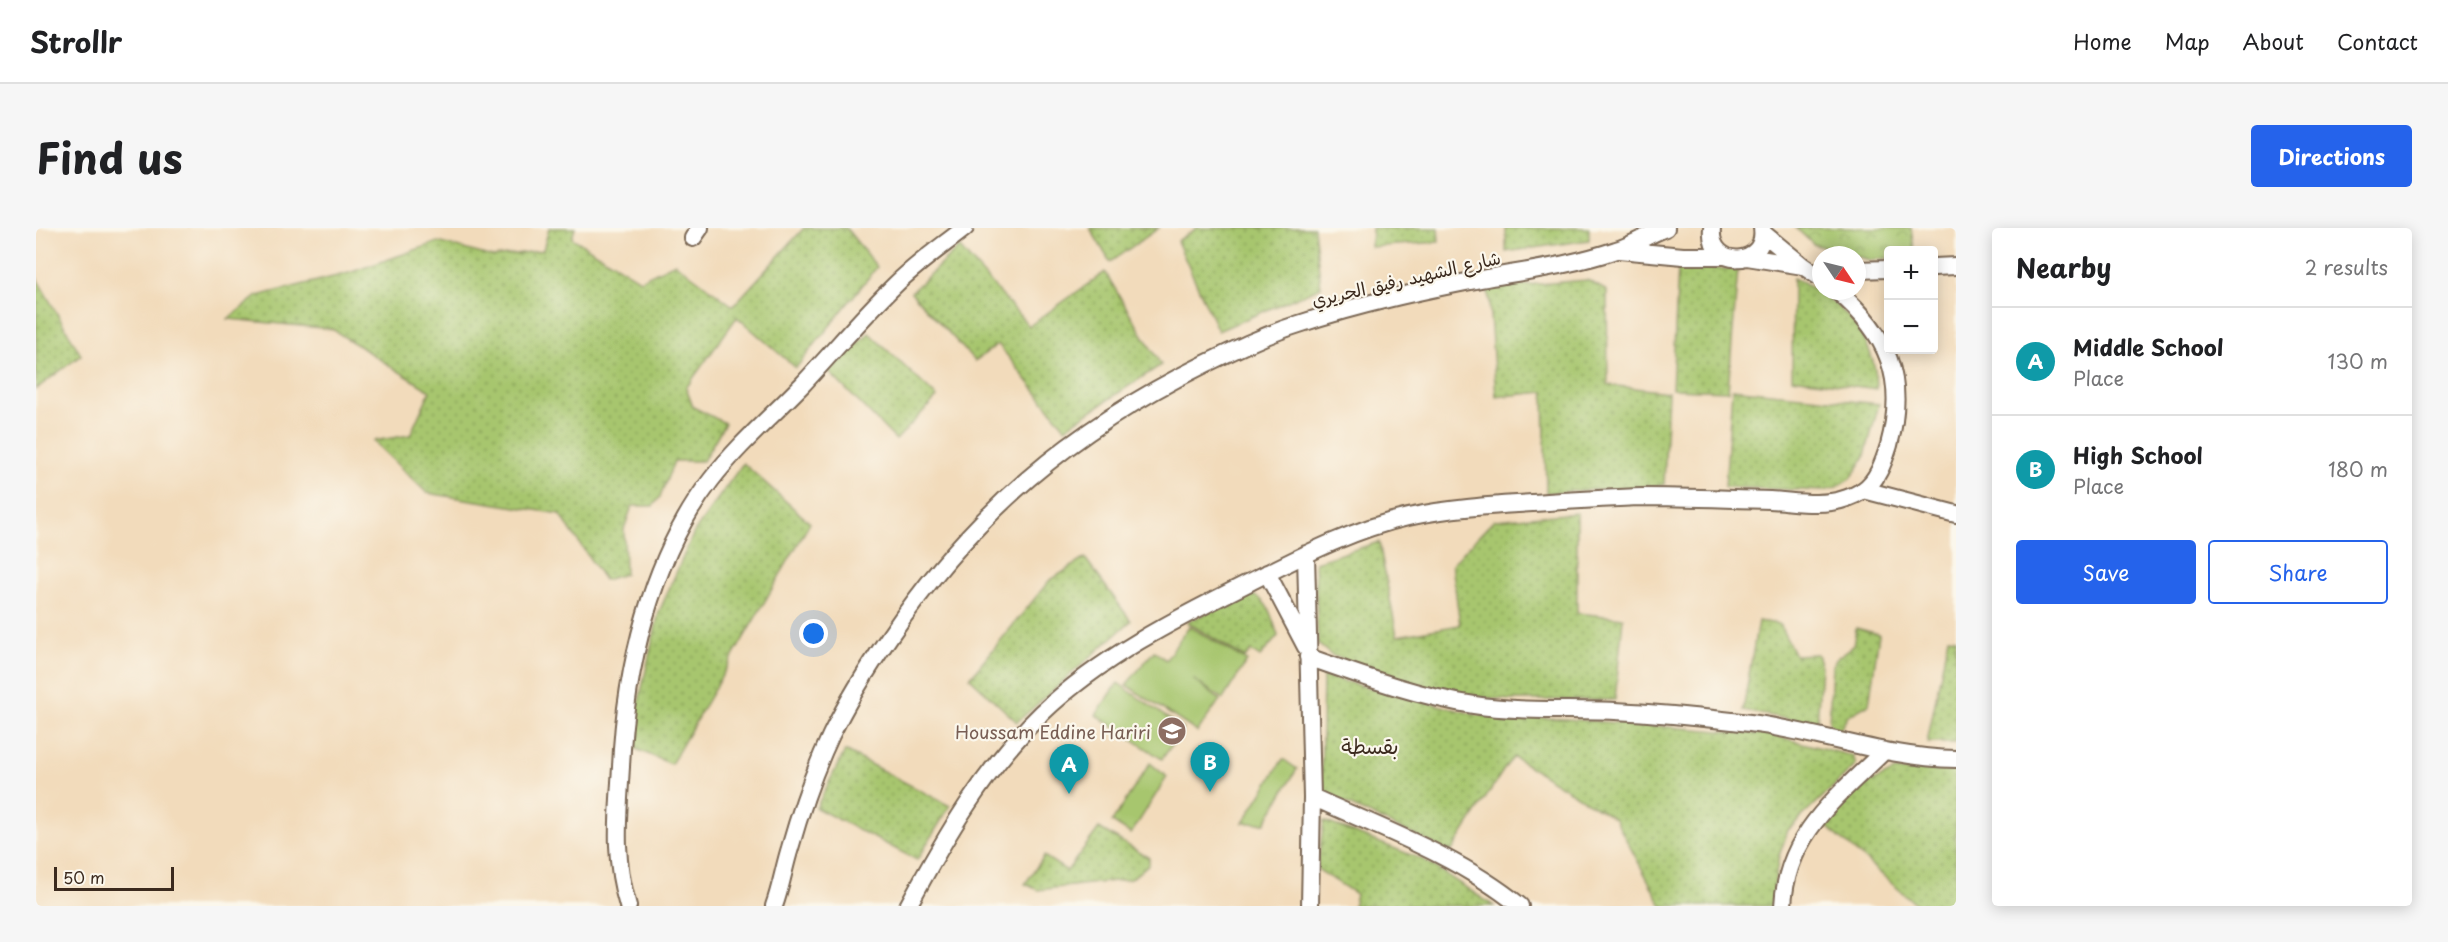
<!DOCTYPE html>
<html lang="en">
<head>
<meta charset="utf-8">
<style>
	body { margin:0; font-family:"Playpen Sans","Playpen Sans Arabic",sans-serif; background:#f6f6f6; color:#202124 }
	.controls { position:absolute; right:18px; top:18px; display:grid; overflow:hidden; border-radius:6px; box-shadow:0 3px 15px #0003 }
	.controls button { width:54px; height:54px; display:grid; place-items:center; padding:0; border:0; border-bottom:2px solid #e0e0e0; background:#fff; color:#202124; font:30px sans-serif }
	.compass { position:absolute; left:1776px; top:18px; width:54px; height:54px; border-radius:50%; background:#fff; box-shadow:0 3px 15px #0003; rotate:125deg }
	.scale { position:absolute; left:18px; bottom:15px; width:120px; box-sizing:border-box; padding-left:6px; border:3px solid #3b2a1e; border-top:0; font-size:16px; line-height:21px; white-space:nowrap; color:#3b2a1e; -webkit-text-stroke:4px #fbf7ec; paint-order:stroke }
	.you { position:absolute; left:778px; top:406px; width:21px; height:21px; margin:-15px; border:4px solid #fff; border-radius:50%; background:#1a73e8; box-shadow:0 0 0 9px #1a73e833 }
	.badge { display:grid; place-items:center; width:39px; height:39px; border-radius:50%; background:#2563eb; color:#fff; font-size:20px; font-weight:700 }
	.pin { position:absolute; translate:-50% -50px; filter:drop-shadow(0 2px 3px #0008) }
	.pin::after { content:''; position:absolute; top:32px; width:21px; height:18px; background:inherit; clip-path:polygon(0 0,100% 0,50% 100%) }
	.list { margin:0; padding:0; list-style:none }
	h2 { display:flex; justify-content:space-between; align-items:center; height:78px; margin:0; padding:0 24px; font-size:26px }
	h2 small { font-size:20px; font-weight:400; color:#757577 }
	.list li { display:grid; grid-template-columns:39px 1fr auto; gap:18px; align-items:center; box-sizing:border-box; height:108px; padding:0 24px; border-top:2px solid #e0e0e0 }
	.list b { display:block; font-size:22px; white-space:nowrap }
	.list p { margin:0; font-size:20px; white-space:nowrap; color:#757577 }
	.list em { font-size:20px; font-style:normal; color:#757577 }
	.actions { display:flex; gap:12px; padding:18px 24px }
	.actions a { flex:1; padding:14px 0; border:2px solid #2563eb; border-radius:6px; text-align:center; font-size:21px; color:#2563eb }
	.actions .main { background:#2563eb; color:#fff }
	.map { position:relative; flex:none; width:1920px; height:678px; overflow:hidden; border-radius:6px }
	header { display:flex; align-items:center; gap:36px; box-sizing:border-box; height:84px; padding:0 30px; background:#fff; border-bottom:2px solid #e0e0e0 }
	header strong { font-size:28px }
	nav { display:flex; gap:33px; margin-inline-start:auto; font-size:21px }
	.intro { display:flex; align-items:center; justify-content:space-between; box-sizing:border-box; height:144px; padding:0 36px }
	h1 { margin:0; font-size:42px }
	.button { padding:15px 27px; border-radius:6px; background:#2563eb; color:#fff; font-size:21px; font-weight:700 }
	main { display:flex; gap:36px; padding:0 36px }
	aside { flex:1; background:#fff; border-radius:6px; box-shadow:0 3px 15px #0003 }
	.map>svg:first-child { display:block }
</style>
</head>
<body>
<header>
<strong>Strollr</strong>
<nav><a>Home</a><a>Map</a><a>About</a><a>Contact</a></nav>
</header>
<div class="intro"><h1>Find us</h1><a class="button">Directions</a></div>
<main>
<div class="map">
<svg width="1920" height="678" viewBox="0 0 1920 678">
	<defs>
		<pattern id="grass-dots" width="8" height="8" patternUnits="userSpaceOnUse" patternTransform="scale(1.5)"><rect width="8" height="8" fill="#a7c66e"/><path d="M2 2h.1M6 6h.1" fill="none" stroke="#89a15a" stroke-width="1.8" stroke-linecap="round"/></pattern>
		<pattern id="park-crowns" width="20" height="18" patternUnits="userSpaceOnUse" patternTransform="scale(1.5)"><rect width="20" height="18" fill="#a7c66e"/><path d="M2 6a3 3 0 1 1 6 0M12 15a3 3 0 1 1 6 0" fill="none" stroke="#89a15a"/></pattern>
	</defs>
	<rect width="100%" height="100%" fill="#fbf7ec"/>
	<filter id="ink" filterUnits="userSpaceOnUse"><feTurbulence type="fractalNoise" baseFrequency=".0167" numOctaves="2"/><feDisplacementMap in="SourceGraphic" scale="12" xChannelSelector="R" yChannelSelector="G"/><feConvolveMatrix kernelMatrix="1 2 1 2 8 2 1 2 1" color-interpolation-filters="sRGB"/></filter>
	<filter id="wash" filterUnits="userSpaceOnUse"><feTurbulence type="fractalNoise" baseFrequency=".008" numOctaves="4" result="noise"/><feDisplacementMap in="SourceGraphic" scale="24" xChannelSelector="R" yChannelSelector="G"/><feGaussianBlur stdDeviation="1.35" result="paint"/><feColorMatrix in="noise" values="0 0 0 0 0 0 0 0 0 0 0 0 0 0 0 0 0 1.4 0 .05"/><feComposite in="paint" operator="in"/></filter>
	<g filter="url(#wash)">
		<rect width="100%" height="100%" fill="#f2dbbb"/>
		<path fill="url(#grass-dots)" stroke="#717846" stroke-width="1.5" d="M 513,0 L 539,0 L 536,10 L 604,52 L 639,35 L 697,78 L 768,0 L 810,0 L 841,39 L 760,140 L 701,89 L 650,160 L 657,179 L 689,195 L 667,233 L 638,233 L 624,269 L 617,278 L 596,278 L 588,301 L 589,346 L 568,352 L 524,286 L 391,265 L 337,213 L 374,207 L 394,163 L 296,101 L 192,91 L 221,68 L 313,45 L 402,14 L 457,29 L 507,22 Z
			M 1054,0 L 1123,0 L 1074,34 Z
			M 1161,0 L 1278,0 L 1285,59 L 1182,103 L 1141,13 Z
			M 1336,0 L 1402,0 L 1403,14 L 1335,19 Z
			M 1470,0 L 1553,0 L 1553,12 L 1470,24 Z
			M 923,19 L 993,98 L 1069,44 L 1125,137 L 1029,200 L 962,116 L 939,133 L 875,64 Z
			M 1642,40 L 1702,41 L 1692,163 L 1636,161 Z
			M 0,49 L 45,127 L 0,161 Z
			M 1757,50 C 1803,71 1840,108 1841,161 L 1756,150 Z
			M 1551,52 L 1571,63 L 1572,157 L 1632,164 L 1628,257 L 1510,265 L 1508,164 L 1460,169 L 1452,60 Z
			M 833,105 L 901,169 L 860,212 L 793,144 Z
			M 1696,161 L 1843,176 L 1828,231 L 1814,251 L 1801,259 L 1789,263 L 1689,259 Z
			M 707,235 L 774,295 L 635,536 L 593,518 L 623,384 L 658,304 Z
			M 1541,285 L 1541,385 L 1587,390 L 1579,472 L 1474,472 L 1412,466 L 1295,427 L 1282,416 L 1279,334 L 1343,314 L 1361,408 L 1424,397 L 1416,336 L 1458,292 Z
			M 1049,330 L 1095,393 L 981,494 L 934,450 L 1013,353 Z
			M 1212,366 C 1233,369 1236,390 1242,408 L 1224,429 L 1215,423 L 1209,430 L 1151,394 Z
			M 1722,393 L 1743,396 L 1759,427 L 1781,426 L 1785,438 L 1781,496 L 1707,483 Z
			M 1820,400 L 1843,406 L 1833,476 L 1812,488 L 1803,503 L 1793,495 L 1796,438 L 1801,430 L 1817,418 Z
			M 1912,409 L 1920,410 L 1920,515 L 1891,515 Z
			M 1287,448 L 1441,487 L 1530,491 L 1736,507 L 1817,528 L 1820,537 L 1752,602 L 1743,628 L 1735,678 L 1626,678 L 1579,591 L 1478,529 L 1470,538 L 1415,624 L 1285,564 Z
			M 809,523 L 914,578 L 881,632 L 780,580 Z
			M 1883,542 L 1920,543 L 1920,678 L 1882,678 L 1788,596 L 1825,559 L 1859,543 Z
			M 1288,593 L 1388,632 L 1458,678 L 1317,678 L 1320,666 L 1281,641 Z
			M 1063,600 L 1113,630 L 1113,636 L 1095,651 L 1002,662 L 989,656 L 1008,628 L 1031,643 Z"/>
		<path fill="url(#park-crowns)" stroke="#717846" stroke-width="1.5" d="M 1760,0 L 1875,0 L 1878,22 L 1852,22 L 1852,30 L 1834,32 L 1777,16 Z"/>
		<path fill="#a7c66e" stroke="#717846" stroke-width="1.5" d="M 1153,398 L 1211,433 L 1187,471 L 1157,451 L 1184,472 L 1161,504 L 1090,457 L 1118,423 L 1130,432 Z
			M 1082,455 L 1147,501 L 1126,531 L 1060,487 Z
			M 1247,531 L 1261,541 L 1229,595 L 1207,595 Z
			M 1114,535 L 1131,549 L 1095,606 L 1076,594 Z"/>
	</g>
	<g filter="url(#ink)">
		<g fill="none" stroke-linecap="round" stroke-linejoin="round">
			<g stroke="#7b6855" stroke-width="20">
				<path id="minor" d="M 1676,0 C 1672,42 1732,39 1726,0
					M 1727,5 L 1767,38 L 1785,50
					M 657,10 L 664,0
					M 1583,22 L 1647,28 L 1690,28
					M 1711,29 L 1767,38
					M 1898,39 L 1920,38
					M 1821,42 L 1852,41
					M 1828,262 L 1920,286
					M 1270,326 L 1276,569 L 1274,678
					M 1231,345 L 1270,419
					M 1272,429 C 1326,448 1381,468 1438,477 C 1484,484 1532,481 1579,483 C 1624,485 1670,490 1714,495 C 1784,504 1850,530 1920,531
					M 1276,569 C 1347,601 1424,629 1484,678
					M 592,678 C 577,629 582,588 585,539 C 589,442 615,330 675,252 C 702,217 735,189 766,157 C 797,124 826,89 859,57 C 880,36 905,19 929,0
					M 738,678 C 745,659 748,639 754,620 C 765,581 778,543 795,507 C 812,472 832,440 854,408 C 938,284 1035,202 1169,136 C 1200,121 1231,106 1263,96 C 1323,76 1384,63 1445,51 C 1490,43 1537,37 1580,22 C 1597,17 1613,6 1630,0
					M 872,678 C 909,609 949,540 1006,485 C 1065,429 1138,392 1210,356 C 1262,330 1314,302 1372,289 C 1418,279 1465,277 1512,274 C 1543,272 1574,270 1606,269 C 1649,269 1691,271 1734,272 C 1754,273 1775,277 1795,274 C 1805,273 1818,268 1826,263 C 1841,254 1848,233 1853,217 C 1871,151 1852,106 1801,63
					M 1747,678 C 1750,607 1800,570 1848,523"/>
			</g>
			<use href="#minor" stroke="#fff" stroke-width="16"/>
		</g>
	</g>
	<defs>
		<g id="school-disc" transform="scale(1.5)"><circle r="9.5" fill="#8d6e63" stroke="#fbf7ec"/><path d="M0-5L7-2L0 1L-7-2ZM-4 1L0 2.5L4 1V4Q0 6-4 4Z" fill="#fff"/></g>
	</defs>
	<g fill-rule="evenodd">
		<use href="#school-disc" x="1136" y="503"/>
	</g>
	<g text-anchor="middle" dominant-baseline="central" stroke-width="4.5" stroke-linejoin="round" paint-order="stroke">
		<g font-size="18" fill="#3b2a1e" stroke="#fbf7ec">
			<text transform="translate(1370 50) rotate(-13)">شارع الشهيد رفيق الحريري</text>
		</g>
		<g font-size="18" fill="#785e54" stroke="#fbf7ec" text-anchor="end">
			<text x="1115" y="503">Houssam Eddine Hariri</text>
		</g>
		<g font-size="21" fill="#3b2a1e" stroke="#fbf7ec">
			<text x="1334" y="517">بقسطة</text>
		</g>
	</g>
</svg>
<div class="controls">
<button>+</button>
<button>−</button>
</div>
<svg class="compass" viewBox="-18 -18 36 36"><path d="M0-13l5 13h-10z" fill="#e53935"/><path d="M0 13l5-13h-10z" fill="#757577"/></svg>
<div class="scale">50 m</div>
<div class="you"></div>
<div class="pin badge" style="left:1033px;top:566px;background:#0f9aa8">A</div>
<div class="pin badge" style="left:1174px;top:564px;background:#0f9aa8">B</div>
</div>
<aside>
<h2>Nearby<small>2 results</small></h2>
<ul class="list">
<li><span class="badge" style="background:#0f9aa8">A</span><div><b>Middle School</b><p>Place</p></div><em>130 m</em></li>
<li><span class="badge" style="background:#0f9aa8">B</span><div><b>High School</b><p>Place</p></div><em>180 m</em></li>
</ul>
<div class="actions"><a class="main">Save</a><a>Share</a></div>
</aside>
</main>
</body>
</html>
